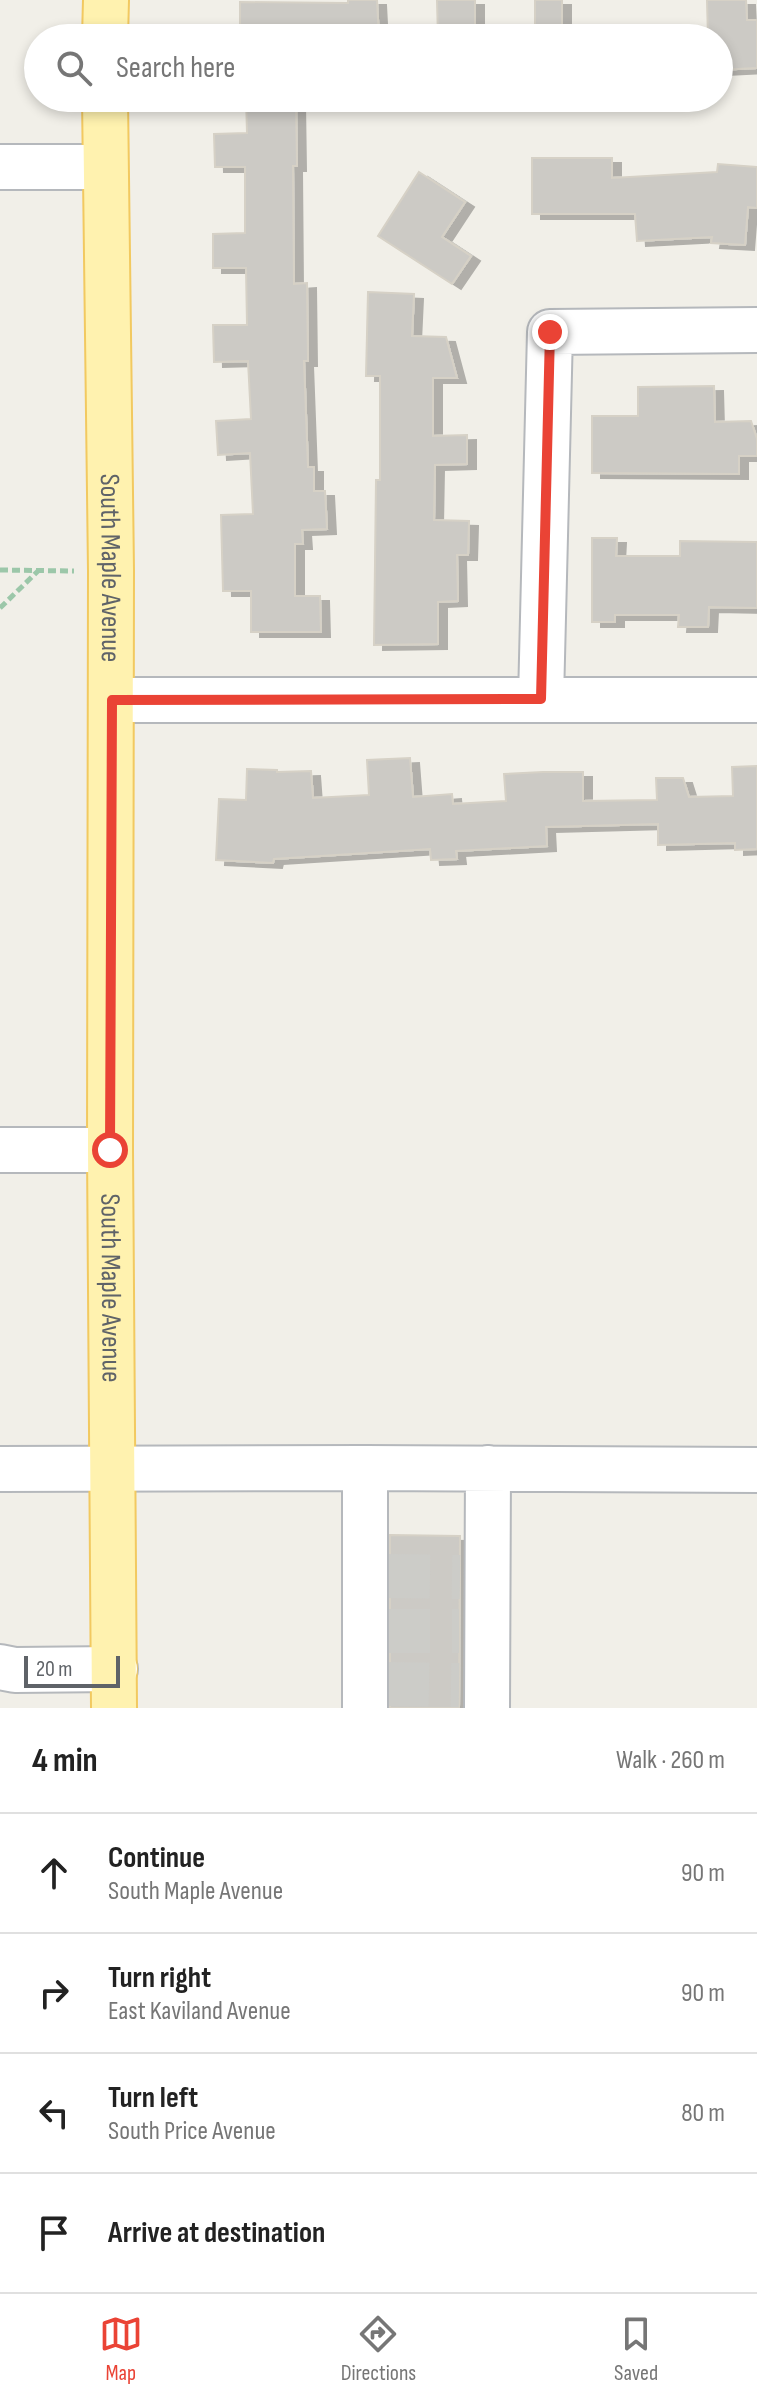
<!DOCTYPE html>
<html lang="en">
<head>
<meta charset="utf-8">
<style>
	body { margin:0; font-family:"Sofia Sans Condensed",sans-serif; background:#f6f6f6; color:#222 }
	.scale { position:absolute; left:24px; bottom:20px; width:96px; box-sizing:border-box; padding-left:8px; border:4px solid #5f6368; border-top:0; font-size:22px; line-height:28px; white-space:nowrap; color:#5f6368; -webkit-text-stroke:6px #fff; paint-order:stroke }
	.stop { position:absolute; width:24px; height:24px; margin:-18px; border:6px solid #ea4335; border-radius:50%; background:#fff }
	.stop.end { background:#ea4335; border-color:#fff; box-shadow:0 2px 8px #0008 }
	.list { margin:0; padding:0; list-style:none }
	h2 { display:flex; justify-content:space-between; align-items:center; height:104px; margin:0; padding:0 32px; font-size:34px }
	h2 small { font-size:26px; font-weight:400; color:#767676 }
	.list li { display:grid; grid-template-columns:52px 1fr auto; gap:24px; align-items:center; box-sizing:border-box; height:120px; padding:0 32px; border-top:2px solid #e0e0e0 }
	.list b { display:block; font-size:30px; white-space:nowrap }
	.list p { margin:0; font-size:26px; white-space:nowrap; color:#767676 }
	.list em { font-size:26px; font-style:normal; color:#767676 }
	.icon { flex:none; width:44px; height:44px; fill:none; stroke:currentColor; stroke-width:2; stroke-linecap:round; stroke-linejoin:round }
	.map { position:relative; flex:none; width:757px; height:1708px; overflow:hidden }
	.search { position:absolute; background:#fff; box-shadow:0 4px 12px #0003; left:24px; right:24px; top:24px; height:88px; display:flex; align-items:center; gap:20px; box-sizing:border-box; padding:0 28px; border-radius:44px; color:#767676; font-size:30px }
	.sheet { height:584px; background:#fff }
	nav { display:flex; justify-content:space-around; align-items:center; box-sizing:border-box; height:112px; border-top:2px solid #e0e0e0; background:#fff; font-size:22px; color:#767676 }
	nav a { display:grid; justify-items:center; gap:4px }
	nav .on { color:#ea4335 }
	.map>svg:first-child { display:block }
</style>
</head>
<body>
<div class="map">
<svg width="757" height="1708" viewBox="0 0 757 1708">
	<defs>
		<filter id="shadow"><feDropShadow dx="9" dy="5" stdDeviation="0" flood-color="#0004"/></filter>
	</defs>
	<rect width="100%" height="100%" fill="#f1efe8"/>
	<path fill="#cccac5" stroke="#d6d1c6" stroke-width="2" filter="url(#shadow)" d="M 348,0 L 377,0 L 379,38 L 240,38 L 240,2 L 348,3 Z
		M 437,0 L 475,0 L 475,38 L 438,38 Z
		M 535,0 L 562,0 L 562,38 L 535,38 Z
		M 707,0 L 746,0 L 747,20 L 757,20 L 757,68 L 719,70 L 719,38 L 708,38 Z
		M 246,98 L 296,98 L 297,166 L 293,166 L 294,284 L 307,283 L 308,361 L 304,361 L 308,467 L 314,467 L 314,491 L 325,491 L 327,529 L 302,530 L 303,544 L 295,544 L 295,596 L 320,596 L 321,632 L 251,632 L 251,591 L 223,591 L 221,515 L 253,514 L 250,453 L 218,455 L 216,421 L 251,419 L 248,361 L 214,362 L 213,325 L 247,325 L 246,268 L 213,268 L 213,234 L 245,233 L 245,167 L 215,167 L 214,134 L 247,133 Z
		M 532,158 L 612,158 L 612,178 L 717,172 L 718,164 L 757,167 L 757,208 L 748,207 L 745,245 L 711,243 L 712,237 L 637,241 L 635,214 L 532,214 Z
		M 419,172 L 465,202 L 442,237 L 471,256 L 452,284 L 378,236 Z
		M 368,292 L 414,294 L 412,336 L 446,337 L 457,378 L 433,378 L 433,436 L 467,435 L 467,464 L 435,465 L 434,520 L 469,521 L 468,555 L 457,555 L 458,601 L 438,602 L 438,644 L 374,645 L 376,480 L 380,480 L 380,376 L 366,376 Z
		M 714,386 L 715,422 L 751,421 L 757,439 L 757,456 L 739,456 L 739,474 L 592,473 L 592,416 L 638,416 L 638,387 Z
		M 592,538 L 617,538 L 616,556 L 680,556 L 680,541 L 757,542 L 757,608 L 709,607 L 708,627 L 678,627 L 679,615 L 615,615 L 615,622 L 592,622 Z
		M 410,758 L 413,797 L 452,794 L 453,804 L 506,801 L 504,774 L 543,772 L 583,772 L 583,801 L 657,800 L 656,778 L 683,778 L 689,797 L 733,796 L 732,767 L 757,766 L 757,849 L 735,850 L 735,843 L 658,845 L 658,824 L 546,827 L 547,846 L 456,851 L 457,859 L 431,860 L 430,849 L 274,859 L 273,863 L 216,860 L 219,799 L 246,800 L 247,769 L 277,770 L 277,772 L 311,771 L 313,798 L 369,795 L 367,760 Z
		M 390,1535 L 460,1536 L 459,1708 L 390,1708 Z"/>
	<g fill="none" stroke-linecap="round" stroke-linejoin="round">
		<path stroke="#ccccc8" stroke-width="44" stroke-dasharray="44 22" stroke-linecap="butt" d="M 386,1576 L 460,1577
			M 386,1631 L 459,1631
			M 385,1684 L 459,1685"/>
		<g stroke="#b5b8bc" stroke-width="48">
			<path id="minor" d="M 0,167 L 104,167
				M 541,699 L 550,332 L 757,330
				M 112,700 L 757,700
				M 0,1150 L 110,1150
				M 365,1468 L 757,1470
				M 0,1469 L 365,1468 L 365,1708
				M 0,1667 L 15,1670 L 115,1669
				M 487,1708 L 488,1468"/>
		</g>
		<g stroke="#f2c960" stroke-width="48">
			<g id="major">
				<path d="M 105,38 L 106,0"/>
				<path id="s1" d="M 105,98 L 111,571 L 110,1150 L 114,1708"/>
			</g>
		</g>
		<path stroke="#9cc7a9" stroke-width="5" stroke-dasharray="8 4" stroke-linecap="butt" d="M 0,570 L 74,571
			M 0,608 L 38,571"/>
		<use href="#minor" stroke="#fff" stroke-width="44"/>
		<use href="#major" stroke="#fff2af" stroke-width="44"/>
	</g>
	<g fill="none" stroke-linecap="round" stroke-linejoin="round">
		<path stroke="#ea4335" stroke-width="10" d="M 110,1150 L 112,700 L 541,699 L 550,332"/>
	</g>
	<g text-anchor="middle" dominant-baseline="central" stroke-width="6" stroke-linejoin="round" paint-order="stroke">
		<g font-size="28" fill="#5f6368" stroke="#fff">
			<text stroke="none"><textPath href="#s1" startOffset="470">South Maple Avenue</textPath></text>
			<text stroke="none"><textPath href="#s1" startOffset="1190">South Maple Avenue</textPath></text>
		</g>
	</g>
</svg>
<div class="scale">20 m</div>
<div class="stop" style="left:110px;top:1150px"></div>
<div class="stop end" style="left:550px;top:332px"></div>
<div class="search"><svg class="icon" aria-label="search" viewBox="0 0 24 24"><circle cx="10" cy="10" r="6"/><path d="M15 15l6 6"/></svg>Search here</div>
</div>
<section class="sheet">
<h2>4 min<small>Walk · 260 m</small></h2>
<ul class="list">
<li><svg class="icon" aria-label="ahead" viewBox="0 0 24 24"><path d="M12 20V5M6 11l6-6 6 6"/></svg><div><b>Continue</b><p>South Maple Avenue</p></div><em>90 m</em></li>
<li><svg class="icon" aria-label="right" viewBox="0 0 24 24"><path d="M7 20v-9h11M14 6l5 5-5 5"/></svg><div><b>Turn right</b><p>East Kaviland Avenue</p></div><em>90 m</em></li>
<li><svg class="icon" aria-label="left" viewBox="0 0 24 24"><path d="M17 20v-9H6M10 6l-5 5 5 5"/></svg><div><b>Turn left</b><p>South Price Avenue</p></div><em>80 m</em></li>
<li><svg class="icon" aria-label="arrive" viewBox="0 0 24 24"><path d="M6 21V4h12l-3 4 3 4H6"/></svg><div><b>Arrive at destination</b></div></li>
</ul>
</section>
<nav>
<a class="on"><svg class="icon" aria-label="map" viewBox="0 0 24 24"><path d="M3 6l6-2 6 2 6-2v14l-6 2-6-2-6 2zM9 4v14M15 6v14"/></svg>Map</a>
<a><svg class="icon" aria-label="directions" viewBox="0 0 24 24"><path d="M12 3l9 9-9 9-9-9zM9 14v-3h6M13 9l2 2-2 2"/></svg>Directions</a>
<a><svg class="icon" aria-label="saved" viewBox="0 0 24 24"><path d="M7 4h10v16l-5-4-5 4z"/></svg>Saved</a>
</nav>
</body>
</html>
